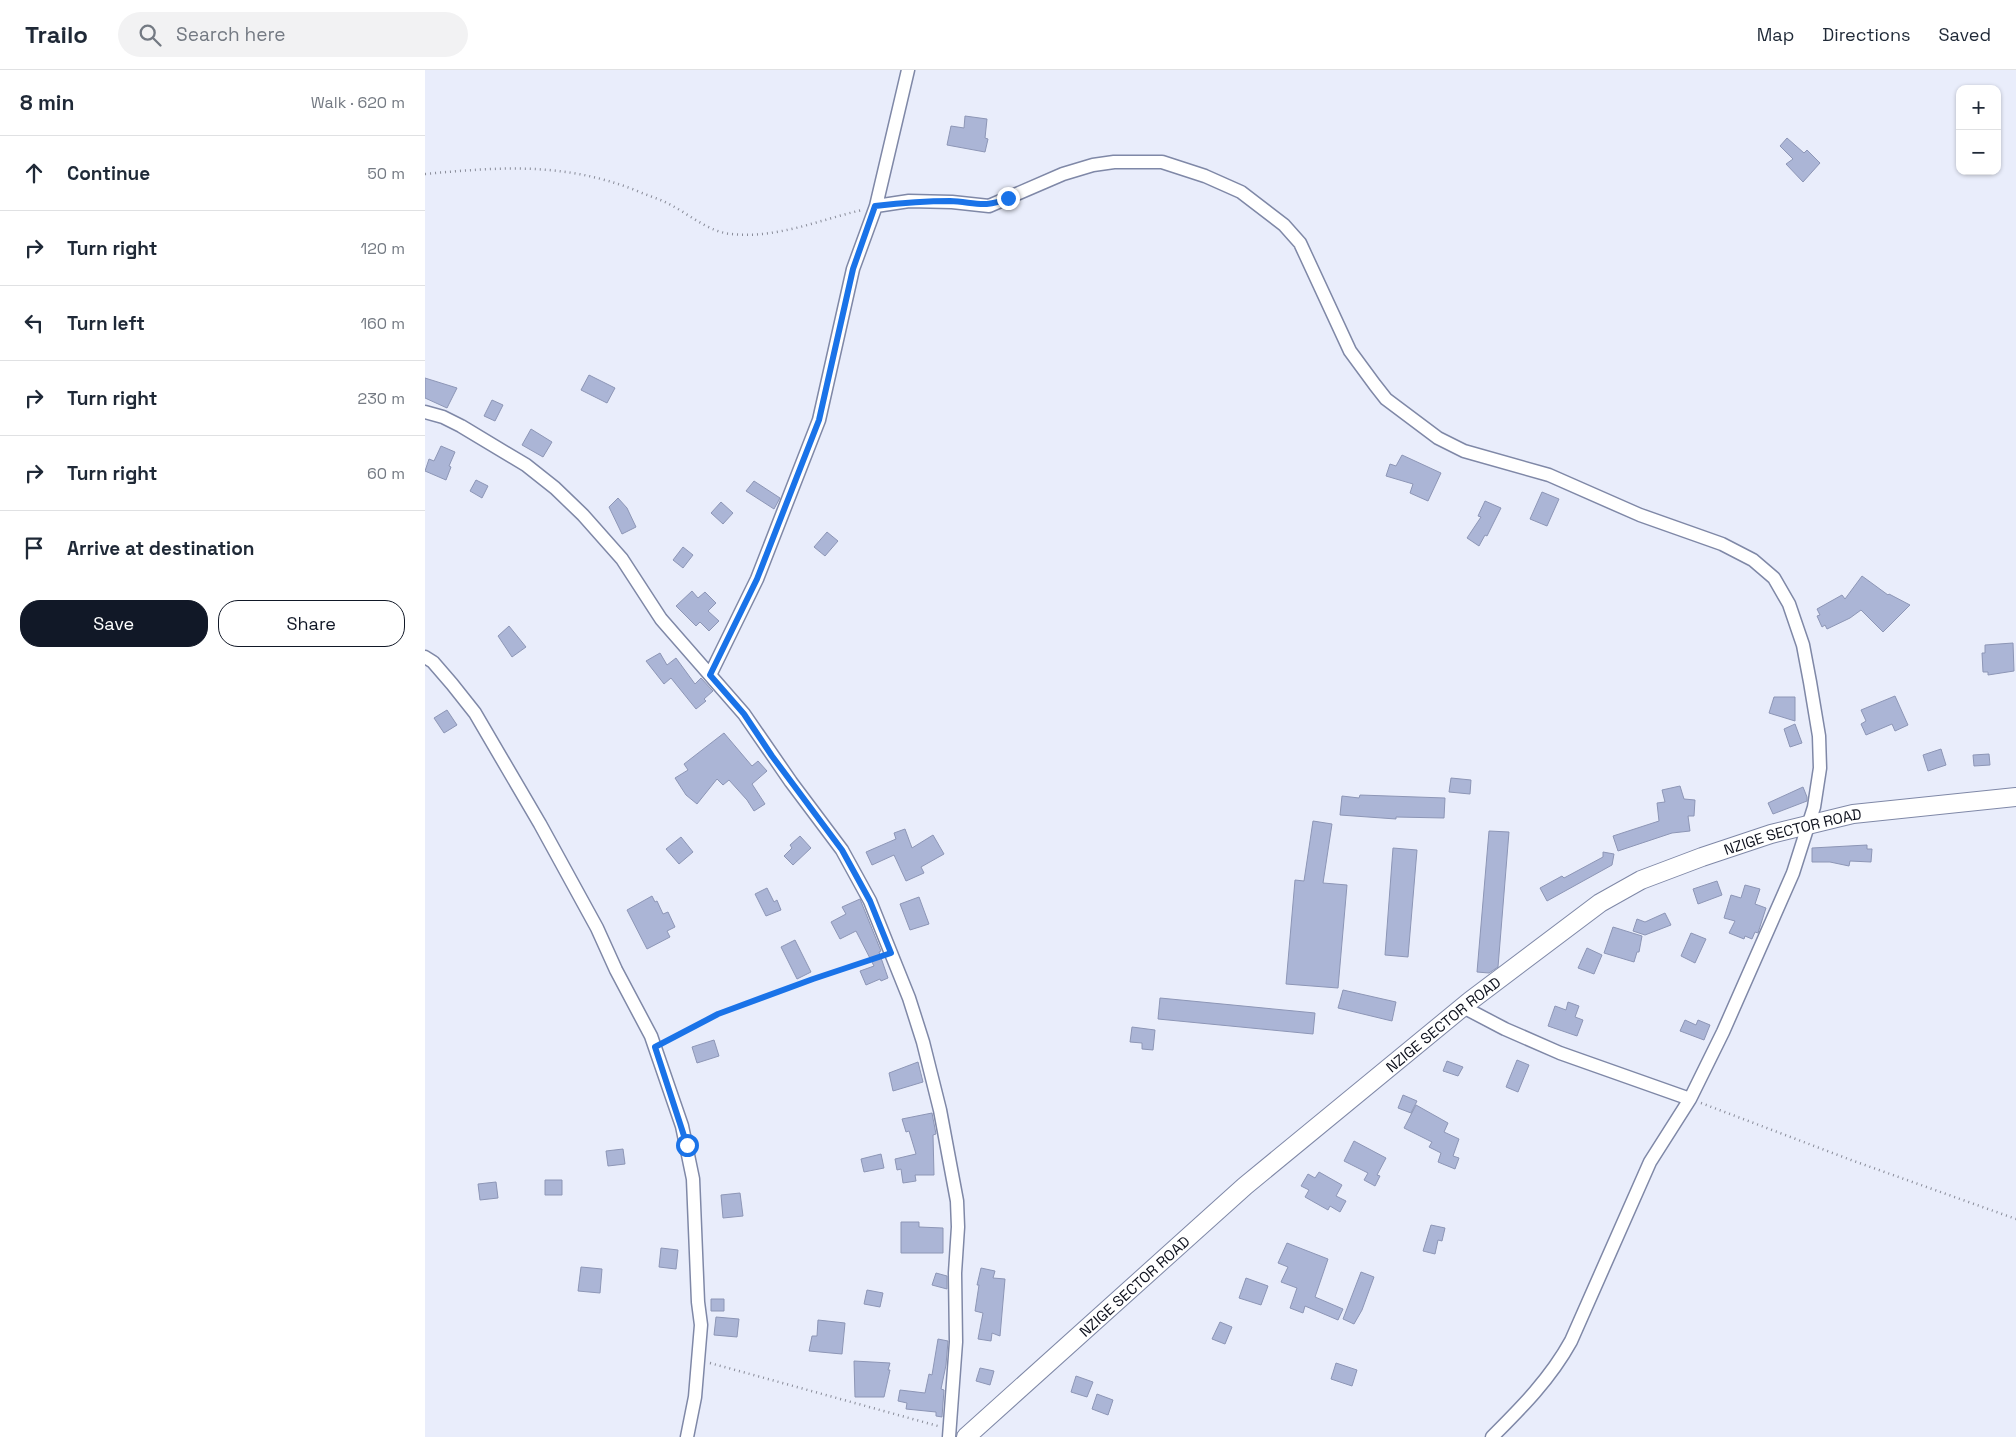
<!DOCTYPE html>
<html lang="en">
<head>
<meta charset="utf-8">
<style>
	body { margin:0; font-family:"Space Grotesk",sans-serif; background:#f2f2f3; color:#1f2937 }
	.controls { position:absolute; right:15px; top:15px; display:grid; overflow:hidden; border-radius:10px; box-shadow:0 1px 4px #0004 }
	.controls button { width:45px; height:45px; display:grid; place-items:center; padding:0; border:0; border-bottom:1px solid #e0e1e3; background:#fff; color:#1f2937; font:25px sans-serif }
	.stop { position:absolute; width:15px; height:15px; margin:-11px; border:4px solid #1a73e8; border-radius:50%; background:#fff }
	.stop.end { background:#1a73e8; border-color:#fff; box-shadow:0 1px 5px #0008 }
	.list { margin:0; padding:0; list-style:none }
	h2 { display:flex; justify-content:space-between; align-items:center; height:65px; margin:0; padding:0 20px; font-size:21px }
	h2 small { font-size:16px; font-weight:400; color:#747a83 }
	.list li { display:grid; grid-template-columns:32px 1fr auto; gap:15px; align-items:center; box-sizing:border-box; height:75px; padding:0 20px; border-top:1px solid #e0e1e3 }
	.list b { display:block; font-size:19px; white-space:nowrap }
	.list em { font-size:16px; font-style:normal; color:#747a83 }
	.actions { display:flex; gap:10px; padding:15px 20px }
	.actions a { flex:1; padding:11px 0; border:1px solid #111827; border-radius:20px; text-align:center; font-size:18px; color:#111827 }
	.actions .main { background:#111827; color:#fff }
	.icon { flex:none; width:28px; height:28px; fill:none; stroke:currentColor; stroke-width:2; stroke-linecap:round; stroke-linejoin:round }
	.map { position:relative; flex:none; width:1591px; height:1367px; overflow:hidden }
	header { display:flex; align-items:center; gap:30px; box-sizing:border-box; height:70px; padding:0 25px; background:#fff; border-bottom:1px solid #e0e1e3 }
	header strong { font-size:24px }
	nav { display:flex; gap:28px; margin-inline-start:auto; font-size:18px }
	.search { width:350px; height:45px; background:#f2f2f3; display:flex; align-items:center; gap:12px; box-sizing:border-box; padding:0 18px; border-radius:28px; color:#747a83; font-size:19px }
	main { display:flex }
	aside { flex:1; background:#fff }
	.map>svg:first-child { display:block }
</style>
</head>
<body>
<header>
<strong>Trailo</strong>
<div class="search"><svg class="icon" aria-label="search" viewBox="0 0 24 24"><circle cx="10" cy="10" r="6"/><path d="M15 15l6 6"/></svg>Search here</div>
<nav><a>Map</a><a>Directions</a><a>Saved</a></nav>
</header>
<main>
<aside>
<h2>8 min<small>Walk · 620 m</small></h2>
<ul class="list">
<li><svg class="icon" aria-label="ahead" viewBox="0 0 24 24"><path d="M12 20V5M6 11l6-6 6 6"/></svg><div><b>Continue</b></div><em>50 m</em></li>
<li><svg class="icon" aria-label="right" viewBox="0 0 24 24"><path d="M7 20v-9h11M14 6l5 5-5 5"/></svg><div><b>Turn right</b></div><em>120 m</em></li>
<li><svg class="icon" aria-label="left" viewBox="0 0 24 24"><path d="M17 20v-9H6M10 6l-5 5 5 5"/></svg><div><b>Turn left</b></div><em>160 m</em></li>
<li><svg class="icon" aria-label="right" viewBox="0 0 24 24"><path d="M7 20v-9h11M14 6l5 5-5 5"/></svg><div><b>Turn right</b></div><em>230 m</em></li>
<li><svg class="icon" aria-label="right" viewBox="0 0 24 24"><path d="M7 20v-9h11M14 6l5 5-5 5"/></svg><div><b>Turn right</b></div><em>60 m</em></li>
<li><svg class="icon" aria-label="arrive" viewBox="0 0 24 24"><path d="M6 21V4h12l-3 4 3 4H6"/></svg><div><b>Arrive at destination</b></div></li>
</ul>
<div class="actions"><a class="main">Save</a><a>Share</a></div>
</aside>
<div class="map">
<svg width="1591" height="1367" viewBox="0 0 1591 1367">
	<rect width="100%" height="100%" fill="#e9edfb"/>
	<path fill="#abb5d6" stroke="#8d96b6" d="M 540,46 L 562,49 L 560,68 L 563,69 L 560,82 L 522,75 L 526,56 L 539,58 Z
		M 1362,68 L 1379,83 L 1382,80 L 1395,93 L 1378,112 L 1361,94 L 1368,89 L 1355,76 Z
		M 164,305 L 190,318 L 182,333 L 156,320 Z
		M 0,308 L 32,318 L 22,338 L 0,328 Z
		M 67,330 L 78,335 L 70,351 L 59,346 Z
		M 106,359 L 127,372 L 118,387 L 97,375 Z
		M 16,376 L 30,382 L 24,396 L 26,397 L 21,410 L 0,401 L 4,389 L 9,391 Z
		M 977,385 L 1016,403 L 1003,431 L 985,423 L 988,414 L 961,406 L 965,394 L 971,396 Z
		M 51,410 L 63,416 L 57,428 L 45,421 Z
		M 329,411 L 355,428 L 349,439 L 321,421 Z
		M 1117,422 L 1134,429 L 1122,456 L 1105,449 Z
		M 193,428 L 202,438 L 211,457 L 197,464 L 184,437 Z
		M 1060,431 L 1076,438 L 1062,466 L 1060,465 L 1054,476 L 1042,468 L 1056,447 L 1053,446 Z
		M 296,432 L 308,443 L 298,454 L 286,443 Z
		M 402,462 L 413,471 L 400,486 L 389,477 Z
		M 258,477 L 268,485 L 258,498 L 248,490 Z
		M 1437,506 L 1463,525 L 1464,524 L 1485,535 L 1458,562 L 1436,540 L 1425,548 L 1402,559 L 1400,555 L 1397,557 L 1392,546 L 1395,545 L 1392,539 L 1417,525 L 1420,529 Z
		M 267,521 L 273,528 L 280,522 L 291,533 L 283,541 L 294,551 L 284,561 L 275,552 L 271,556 L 251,536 Z
		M 84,556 L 101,577 L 87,587 L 73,566 Z
		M 1588,573 L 1589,601 L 1563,605 L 1563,602 L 1558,602 L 1557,583 L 1560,583 L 1560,575 Z
		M 235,583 L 242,595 L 251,588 L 270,614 L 276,608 L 288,621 L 279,629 L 281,631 L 271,639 L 246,608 L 239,614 L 221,591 Z
		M 1470,626 L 1483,655 L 1470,661 L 1467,654 L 1441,665 L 1436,654 L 1441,651 L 1436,640 Z
		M 1349,627 L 1370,627 L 1370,651 L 1344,643 Z
		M 22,640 L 32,655 L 19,663 L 9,648 Z
		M 1370,654 L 1377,673 L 1365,677 L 1359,659 Z
		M 299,663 L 327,696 L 333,691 L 342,701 L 327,714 L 340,734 L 329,741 L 322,730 L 304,710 L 298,715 L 292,709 L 272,734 L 261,725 L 250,708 L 263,700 L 259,694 Z
		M 1516,679 L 1521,695 L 1503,701 L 1498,685 Z
		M 1564,684 L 1565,695 L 1549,696 L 1548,685 Z
		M 1026,708 L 1046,710 L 1045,724 L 1024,722 Z
		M 1255,716 L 1259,729 L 1270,730 L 1269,746 L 1263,746 L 1265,761 L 1247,763 L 1193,781 L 1188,766 L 1234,751 L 1232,733 L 1240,732 L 1237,720 Z
		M 1378,717 L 1382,727 L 1382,731 L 1348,744 L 1343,733 Z
		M 935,725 L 1020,728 L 1019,748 L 971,747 L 971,749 L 915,745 L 917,726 L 934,728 Z
		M 888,751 L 907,754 L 898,813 L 922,815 L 913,918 L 861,914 L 870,810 L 879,811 Z
		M 480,759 L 487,778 L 508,765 L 519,784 L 496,797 L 499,803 L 481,811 L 469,785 L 447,795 L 441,782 L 471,769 L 469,763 Z
		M 1064,761 L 1084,762 L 1073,897 L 1064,903 L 1052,902 Z
		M 375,766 L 386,778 L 368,795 L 359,786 L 367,778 L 365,775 Z
		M 256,767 L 268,782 L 254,794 L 241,779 Z
		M 1442,775 L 1442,779 L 1447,779 L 1446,792 L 1425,791 L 1424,796 L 1405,792 L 1387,792 L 1387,778 Z
		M 968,778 L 992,780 L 983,887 L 960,885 Z
		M 1178,782 L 1189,784 L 1187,795 L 1122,831 L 1115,818 L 1137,806 L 1139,808 L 1178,787 Z
		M 1292,811 L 1297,825 L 1273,834 L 1268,819 Z
		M 1320,815 L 1335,819 L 1330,834 L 1341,838 L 1333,863 L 1330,862 L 1327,869 L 1320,866 L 1319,869 L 1304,863 L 1310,851 L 1299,848 L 1306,825 L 1316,828 Z
		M 342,818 L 349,832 L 352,830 L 356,840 L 341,846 L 330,824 Z
		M 227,826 L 230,832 L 232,831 L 238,844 L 243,842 L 250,857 L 242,861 L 245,867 L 222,879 L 202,840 Z
		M 494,827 L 504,854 L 485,860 L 475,834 Z
		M 435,829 L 456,881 L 454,882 L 463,908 L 456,911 L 455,909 L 441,915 L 435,901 L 449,896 L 431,861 L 415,869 L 406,852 L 421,844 L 417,837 Z
		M 1240,843 L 1246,855 L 1220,865 L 1208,861 L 1212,849 L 1220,852 Z
		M 1188,857 L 1217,866 L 1214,882 L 1212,882 L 1209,892 L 1179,883 Z
		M 1266,863 L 1281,869 L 1270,893 L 1256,886 Z
		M 370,870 L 386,902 L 372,909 L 356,877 Z
		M 1162,878 L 1177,885 L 1169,904 L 1153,898 Z
		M 918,920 L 971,932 L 967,951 L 913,938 Z
		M 735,928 L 890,943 L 888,964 L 733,949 Z
		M 1143,932 L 1154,936 L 1150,947 L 1158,950 L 1152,966 L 1123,956 L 1130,936 L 1141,940 Z
		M 1260,950 L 1271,955 L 1273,950 L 1285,955 L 1279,970 L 1255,961 Z
		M 707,957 L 730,960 L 728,980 L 717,979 L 717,973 L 705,972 Z
		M 289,970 L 294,986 L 272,993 L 267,977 Z
		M 1092,990 L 1104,995 L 1093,1022 L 1081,1017 Z
		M 1022,991 L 1038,997 L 1033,1006 L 1018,1001 Z
		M 493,992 L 498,1012 L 468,1021 L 464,1003 Z
		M 978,1025 L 992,1031 L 986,1043 L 973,1038 Z
		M 991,1035 L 1023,1053 L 1019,1062 L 1034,1069 L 1028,1086 L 1034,1088 L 1030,1099 L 1013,1092 L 1016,1083 L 1004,1077 L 1007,1072 L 979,1058 Z
		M 507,1043 L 511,1064 L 508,1065 L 509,1105 L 490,1105 L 491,1111 L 478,1113 L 476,1099 L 472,1100 L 470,1089 L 491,1084 L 484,1061 L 481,1062 L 477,1049 Z
		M 929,1071 L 961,1088 L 952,1105 L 955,1106 L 950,1116 L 939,1110 L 943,1103 L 919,1091 Z
		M 198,1079 L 200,1094 L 183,1096 L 181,1081 Z
		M 456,1084 L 459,1098 L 439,1102 L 436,1089 Z
		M 894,1102 L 917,1115 L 911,1126 L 921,1131 L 915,1142 L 905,1136 L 903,1140 L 880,1127 L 884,1120 L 876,1116 L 883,1104 L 890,1108 Z
		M 120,1110 L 137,1110 L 137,1125 L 120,1125 Z
		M 71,1112 L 73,1128 L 55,1130 L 53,1114 Z
		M 315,1123 L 318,1146 L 298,1148 L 296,1125 Z
		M 476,1152 L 494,1152 L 494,1157 L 518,1158 L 518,1183 L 476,1183 Z
		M 1006,1155 L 1020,1158 L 1017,1171 L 1013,1170 L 1010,1184 L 998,1181 Z
		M 862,1173 L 903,1189 L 890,1227 L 918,1239 L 913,1250 L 880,1236 L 878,1243 L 865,1238 L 872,1218 L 856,1212 L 863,1197 L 853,1193 Z
		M 236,1178 L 253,1180 L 251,1199 L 234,1197 Z
		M 156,1197 L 177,1199 L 175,1223 L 153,1221 Z
		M 556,1198 L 570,1201 L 568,1208 L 580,1209 L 575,1266 L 567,1263 L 566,1271 L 553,1269 L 558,1243 L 550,1241 L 554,1215 L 552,1215 Z
		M 936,1202 L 949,1207 L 937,1240 L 929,1254 L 918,1249 Z
		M 511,1203 L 522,1206 L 522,1219 L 507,1215 Z
		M 821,1208 L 843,1216 L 836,1235 L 814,1228 Z
		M 442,1220 L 458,1223 L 455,1237 L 439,1234 Z
		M 286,1229 L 299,1229 L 299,1241 L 286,1241 Z
		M 291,1247 L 314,1249 L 312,1267 L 289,1265 Z
		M 393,1250 L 420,1253 L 417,1284 L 384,1281 L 387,1266 L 392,1266 Z
		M 795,1252 L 807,1257 L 800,1274 L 787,1269 Z
		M 513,1269 L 523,1271 L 521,1295 L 516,1319 L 519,1320 L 517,1347 L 511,1346 L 511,1342 L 481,1339 L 482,1333 L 473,1331 L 475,1320 L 500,1323 L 504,1304 L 507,1305 Z
		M 429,1291 L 465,1293 L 463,1300 L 465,1300 L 459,1327 L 430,1327 Z
		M 911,1293 L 932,1300 L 927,1316 L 906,1309 Z
		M 555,1298 L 569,1301 L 565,1315 L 551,1311 Z
		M 651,1306 L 668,1312 L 662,1327 L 646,1322 Z
		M 672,1324 L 688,1330 L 683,1345 L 667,1339 Z"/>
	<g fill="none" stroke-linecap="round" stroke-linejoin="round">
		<g stroke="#7f88a7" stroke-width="15">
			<path id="street" d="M 451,136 L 484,131 L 527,132 L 564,136 L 638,104 L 668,95 L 689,92 L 737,92 L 780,106 L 816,122 L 859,155 L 875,173 L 925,281 L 950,315 L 961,329 L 1013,368 L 1039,381 L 1124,405 L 1215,445 L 1297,474 L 1328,490 L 1349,508 L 1364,534 L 1378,575 L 1385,612 L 1394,666 L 1395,698 L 1389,737 L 1368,803 L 1298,962 L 1265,1029 L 1225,1092 L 1146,1271 C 1125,1309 1097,1337 1067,1367
				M 0,342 L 18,347 L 36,356 L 101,395 L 130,418 L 158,445 L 197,489 L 236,549 L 319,644 L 366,712 L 417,780 L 445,831 L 484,928 L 498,972 L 515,1040 L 532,1131 L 533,1157 L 530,1203 L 531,1272 L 524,1367
				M 0,587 L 8,592 L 27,614 L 50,643 L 115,754 L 172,858 L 191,900 L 226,966 L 257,1056 L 268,1109 L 273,1232 L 276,1255 L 270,1327 L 262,1367
				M 285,605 L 332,509 L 394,350 L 428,199 L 451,136 L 483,0
				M 1038,937 L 1080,959 L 1135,983 L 1265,1029"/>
		</g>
		<g stroke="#7f88a7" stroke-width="20">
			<g id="secondary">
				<path id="s1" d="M 541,1367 L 820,1116 L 1045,931 L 1175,833 L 1216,810 L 1277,787 L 1346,764 L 1428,744 L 1591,727"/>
			</g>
		</g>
		<path stroke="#888b98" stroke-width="2.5" stroke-dasharray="1 4" stroke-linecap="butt" d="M 0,104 C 75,97 138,92 210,120 C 221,125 232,128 242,133 C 263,143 283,162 306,164 C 351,169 394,150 437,140
			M 242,971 L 293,944 L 388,909 L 455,886
			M 1276,1033 L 1426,1090 L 1591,1149
			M 285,1293 L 513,1356"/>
		<use href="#street" stroke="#fff" stroke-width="12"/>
		<use href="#secondary" stroke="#fff" stroke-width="18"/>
	</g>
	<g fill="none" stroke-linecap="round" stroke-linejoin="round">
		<path stroke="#1a73e8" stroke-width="6" d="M 262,1075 L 230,977 L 293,944 L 388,909 L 466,883 L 445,831 L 417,780 L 347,686 L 319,644 L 285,605 L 332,509 L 394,350 L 428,199 L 450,136 C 476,133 500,131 525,131 C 549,132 560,139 583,128"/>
	</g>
	<g text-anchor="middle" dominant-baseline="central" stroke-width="5" stroke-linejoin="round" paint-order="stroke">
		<g font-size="15" fill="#0e111d" stroke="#fbfbfb">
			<text stroke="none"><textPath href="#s1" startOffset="1036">NZIGE SECTOR ROAD</textPath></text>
			<text stroke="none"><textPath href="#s1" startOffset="631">NZIGE SECTOR ROAD</textPath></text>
			<text stroke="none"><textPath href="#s1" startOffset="226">NZIGE SECTOR ROAD</textPath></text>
		</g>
	</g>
</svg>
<div class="controls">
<button>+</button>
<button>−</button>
</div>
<div class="stop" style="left:262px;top:1075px"></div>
<div class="stop end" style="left:583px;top:128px"></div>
</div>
</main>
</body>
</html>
